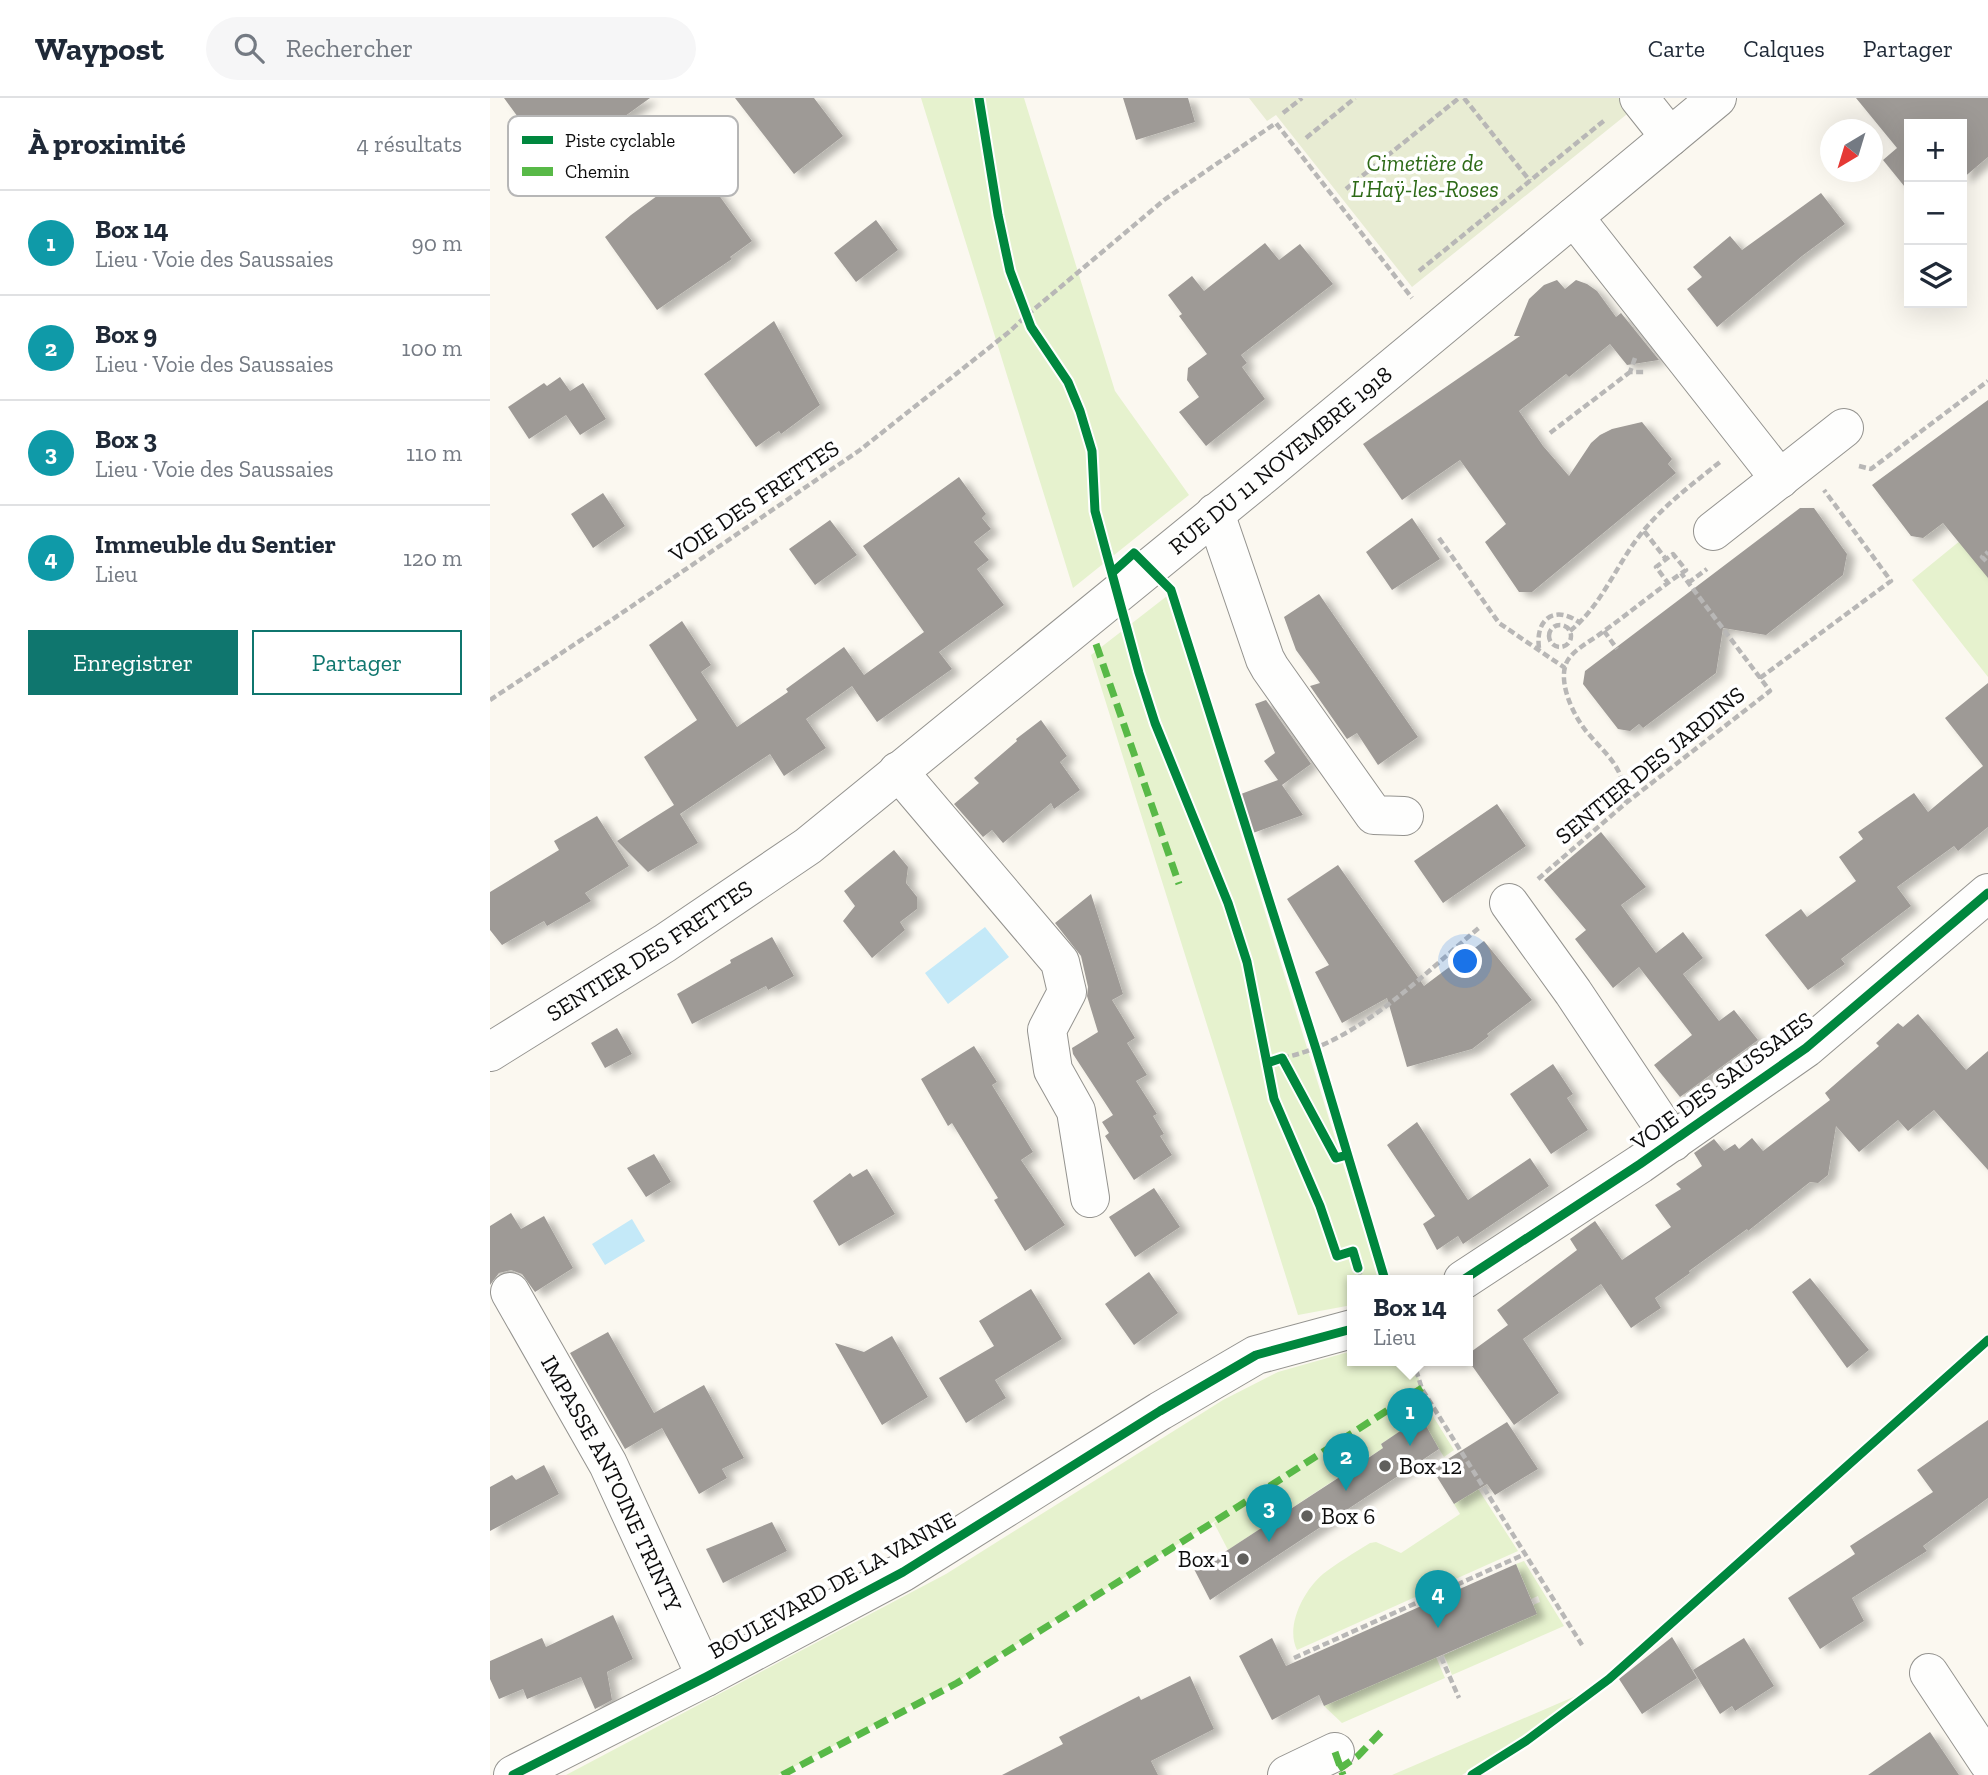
<!DOCTYPE html>
<html lang="fr">
<head>
<meta charset="utf-8">
<style>
	body { margin:0; font-family:"Zilla Slab",serif; background:#f6f6f7; color:#1f2937 }
	.controls { position:absolute; right:21px; top:21px; display:grid; overflow:hidden; border-radius:0px; box-shadow:0 7px 28px #0002 }
	.controls button { width:63px; height:63px; display:grid; place-items:center; padding:0; border:0; border-bottom:2px solid #e0e1e3; background:#fff; color:#1f2937; font:35px sans-serif }
	.compass { position:absolute; left:1330px; top:21px; width:63px; height:63px; border-radius:50%; background:#fff; box-shadow:0 7px 28px #0002; rotate:218deg }
	.you { position:absolute; left:976px; top:864px; width:24px; height:24px; margin:-18px; border:5px solid #fff; border-radius:50%; background:#1a73e8; box-shadow:0 0 0 10px #1a73e833 }
	.badge { display:grid; place-items:center; width:46px; height:46px; border-radius:50%; background:#0f766e; color:#fff; font-size:23px; font-weight:700 }
	.pin { position:absolute; translate:-50% -58px; filter:drop-shadow(0 2px 4px #0008) }
	.pin::after { content:''; position:absolute; top:37px; width:24px; height:21px; background:inherit; clip-path:polygon(0 0,100% 0,50% 100%) }
	.popup { position:absolute; left:857px; top:1177px; width:126px; height:91px; box-sizing:border-box; display:grid; place-content:center; border-radius:0px; background:#fff; filter:drop-shadow(0 2px 5px #0005); font-size:23px; white-space:nowrap; color:#747a83 }
	.popup b { font-size:26px; color:#1f2937 }
	.popup::after { content:''; position:absolute; left:50%; top:100%; margin-left:-14px; border:14px solid transparent; border-top-color:#fff }
	.list { margin:0; padding:0; list-style:none }
	h2 { display:flex; justify-content:space-between; align-items:center; height:91px; margin:0; padding:0 28px; font-size:30px }
	h2 small { font-size:23px; font-weight:400; color:#747a83 }
	.list li { display:grid; grid-template-columns:46px 1fr auto; gap:21px; align-items:center; box-sizing:border-box; height:105px; padding:0 28px; border-top:2px solid #e0e1e3 }
	.list b { display:block; font-size:26px; white-space:nowrap }
	.list p { margin:0; font-size:23px; white-space:nowrap; color:#747a83 }
	.list em { font-size:23px; font-style:normal; color:#747a83 }
	.actions { display:flex; gap:14px; padding:21px 28px }
	.actions a { flex:1; padding:16px 0; border:2px solid #0f766e; border-radius:0px; text-align:center; font-size:24px; color:#0f766e }
	.actions .main { background:#0f766e; color:#fff }
	.icon { flex:none; width:38px; height:38px; fill:none; stroke:currentColor; stroke-width:2; stroke-linecap:round; stroke-linejoin:round }
	.map { position:relative; flex:none; width:1498px; height:1677px; overflow:hidden }
	header { display:flex; align-items:center; gap:42px; box-sizing:border-box; height:98px; padding:0 35px; background:#fff; border-bottom:2px solid #e0e1e3 }
	header strong { font-size:33px }
	nav { display:flex; gap:38px; margin-inline-start:auto; font-size:24px }
	.search { width:490px; height:63px; background:#f6f6f7; display:flex; align-items:center; gap:18px; box-sizing:border-box; padding:0 24px; border-radius:38px; color:#747a83; font-size:26px }
	main { display:flex }
	aside { flex:1; background:#fff }
	.map>svg:first-child { display:block }
</style>
</head>
<body>
<header>
<strong>Waypost</strong>
<div class="search"><svg class="icon" aria-label="search" viewBox="0 0 24 24"><circle cx="10" cy="10" r="6"/><path d="M15 15l6 6"/></svg>Rechercher</div>
<nav><a>Carte</a><a>Calques</a><a>Partager</a></nav>
</header>
<main>
<aside>
<h2>À proximité<small>4 résultats</small></h2>
<ul class="list">
<li><span class="badge" style="background:#0f9aa8">1</span><div><b>Box 14</b><p>Lieu · Voie des Saussaies</p></div><em>90 m</em></li>
<li><span class="badge" style="background:#0f9aa8">2</span><div><b>Box 9</b><p>Lieu · Voie des Saussaies</p></div><em>100 m</em></li>
<li><span class="badge" style="background:#0f9aa8">3</span><div><b>Box 3</b><p>Lieu · Voie des Saussaies</p></div><em>110 m</em></li>
<li><span class="badge" style="background:#0f9aa8">4</span><div><b>Immeuble du Sentier</b><p>Lieu</p></div><em>120 m</em></li>
</ul>
<div class="actions"><a class="main">Enregistrer</a><a>Partager</a></div>
</aside>
<div class="map">
<svg width="1498" height="1677" viewBox="0 0 1498 1677">
	<defs>
		<filter id="shadow"><feDropShadow dx="8" dy="4.5" stdDeviation="3.5" flood-color="#0004"/></filter>
	</defs>
	<rect width="100%" height="100%" fill="#fbf8f0"/>
	<path fill="#e6f2ce" d="M 431,0 L 534,0 L 625,293 L 699,397 L 583,490 Z
		M 1498,420 L 1498,579 L 1422,482 Z
		M 677,498 L 889,1182 L 862,1182 L 862,1207 L 808,1217 L 601,557 Z
		M 862,1253 L 862,1262 L 922,1262 L 932,1290 L 893,1316 L 928,1294 L 964,1352 L 954,1359 L 930,1320 L 891,1346 L 893,1350 L 738,1452 L 724,1425 L 730,1420 L 466,1584 L 288,1677 L 76,1677 L 456,1476 L 733,1302 L 788,1274 Z
		M 976,1372 L 1028,1453 L 807,1552 C 795,1528 814,1492 833,1476 C 847,1465 864,1455 880,1445 L 886,1444 L 911,1455 L 970,1416 L 964,1406 L 980,1396 Z
		M 1034,1463 L 1074,1528 L 962,1577 L 954,1557 L 1046,1516 L 1043,1507 L 1050,1504 L 1048,1498 L 1041,1501 L 1026,1466 Z
		M 946,1559 L 955,1580 L 852,1625 L 834,1608 Z
		M 1095,1594 L 1036,1637 L 972,1677 L 902,1677 Z"/>
	<path fill="#e8ecd3" d="M 759,0 L 1157,0 L 922,189 L 786,17 L 777,23 Z"/>
	<path fill="#c4e9f8" d="M 495,829 L 519,859 L 458,906 L 435,875 Z
		M 142,1121 L 155,1143 L 115,1167 L 102,1146 Z"/>
	<path fill="#9e9a96" filter="url(#shadow)" d="M 14,0 L 160,0 L 87,53 L 85,51 L 63,67 Z
		M 245,0 L 324,0 L 353,38 L 304,76 Z
		M 633,0 L 698,0 L 705,24 L 646,42 Z
		M 1366,0 L 1498,0 L 1498,59 L 1472,81 L 1472,26 L 1419,26 L 1419,94 L 1393,62 L 1407,50 Z
		M 210,71 L 262,143 L 240,159 L 242,161 L 167,212 L 115,139 L 141,117 L 186,84 L 187,86 Z
		M 1331,95 L 1355,126 L 1312,158 L 1227,229 L 1197,191 L 1212,179 L 1203,169 L 1240,138 L 1252,152 Z
		M 386,122 L 408,152 L 366,184 L 344,155 Z
		M 775,145 L 789,162 L 810,146 L 843,186 L 751,257 L 757,265 L 752,269 L 775,301 L 716,348 L 689,314 L 709,299 L 697,282 L 698,270 L 717,256 L 689,218 L 692,216 L 678,197 L 702,178 L 714,193 Z
		M 1067,182 L 1075,191 L 1086,182 L 1097,186 L 1107,193 L 1126,219 L 1131,215 L 1169,262 L 1137,267 L 1120,246 L 1079,279 L 1076,276 L 1029,313 L 1053,348 L 1079,378 L 1101,345 L 1110,337 L 1122,331 L 1152,324 L 1182,361 L 1178,366 L 1186,375 L 1042,494 L 1029,494 L 995,444 L 1016,426 L 970,362 L 912,402 L 873,346 L 1030,238 L 1024,238 L 1039,201 L 1054,187 Z
		M 284,223 L 330,307 L 291,336 L 289,333 L 266,349 L 214,276 Z
		M 70,279 L 80,293 L 93,285 L 116,321 L 90,337 L 76,317 L 39,341 L 18,309 L 54,285 L 57,288 Z
		M 1498,302 L 1498,480 L 1453,425 L 1433,440 L 1421,438 L 1382,387 Z
		M 469,379 L 496,416 L 492,420 L 501,431 L 484,444 L 499,462 L 487,471 L 514,507 L 449,554 L 462,571 L 387,624 L 362,588 L 316,621 L 336,650 L 294,678 L 280,656 L 190,716 L 208,745 L 158,774 L 127,743 L 184,707 L 154,659 L 207,622 L 159,547 L 192,523 L 221,567 L 211,574 L 247,629 L 298,594 L 296,591 L 354,549 L 374,577 L 434,534 L 373,448 Z
		M 113,395 L 135,428 L 103,450 L 81,416 Z
		M 1310,410 L 1324,410 L 1357,456 L 1353,477 L 1276,537 L 1233,530 L 1226,575 L 1153,630 L 1149,626 L 1140,633 L 1128,631 L 1093,586 L 1095,573 Z
		M 922,420 L 950,461 L 902,492 L 876,454 Z
		M 340,422 L 367,457 L 325,487 L 299,451 Z
		M 829,496 L 928,639 L 888,667 L 867,635 L 857,641 L 820,588 L 830,585 L 806,552 L 794,519 Z
		M 1498,585 L 1498,729 L 1468,753 L 1464,748 L 1407,789 L 1421,808 L 1351,861 L 1355,866 L 1318,892 L 1275,837 L 1311,811 L 1317,819 L 1366,783 L 1349,759 L 1373,741 L 1368,734 L 1424,695 L 1438,714 L 1493,668 L 1455,620 Z
		M 776,602 L 821,666 L 792,687 L 813,717 L 763,735 L 751,696 L 788,682 L 774,663 L 785,655 L 765,606 Z
		M 551,622 L 577,658 L 570,664 L 590,692 L 564,711 L 561,705 L 513,745 L 502,732 L 493,739 L 464,706 L 489,685 L 484,680 L 527,643 L 526,641 Z
		M 1007,706 L 1036,748 L 953,805 L 924,763 Z
		M 107,718 L 139,768 L 95,795 L 101,803 L 57,828 L 54,823 L 12,847 L 0,832 L 0,794 L 69,752 L 64,743 Z
		M 1111,734 L 1156,789 L 1131,807 L 1166,855 L 1193,834 L 1213,860 L 1193,876 L 1229,923 L 1244,912 L 1268,942 L 1190,999 L 1164,967 L 1202,937 L 1149,869 L 1123,890 L 1085,841 L 1096,832 L 1054,782 Z
		M 404,752 L 418,769 L 416,785 L 427,799 L 427,811 L 410,824 L 415,832 L 382,860 L 353,823 L 365,808 L 354,793 Z
		M 848,767 L 934,888 L 994,843 L 1042,902 L 997,936 L 999,938 L 982,951 L 917,969 L 897,900 L 852,925 L 825,874 L 839,867 L 797,801 Z
		M 601,796 L 633,896 L 622,902 L 645,940 L 637,945 L 657,977 L 646,983 L 667,1016 L 663,1018 L 674,1036 L 670,1038 L 682,1057 L 644,1082 L 615,1038 L 619,1035 L 612,1024 L 623,1017 L 583,956 L 582,950 L 608,934 L 597,898 L 598,889 L 591,858 L 565,825 Z
		M 282,839 L 304,878 L 278,892 L 276,888 L 202,926 L 187,896 L 241,865 L 240,862 Z
		M 1428,916 L 1476,972 L 1498,953 L 1498,1072 L 1444,1012 L 1418,1033 L 1408,1022 L 1369,1054 L 1346,1028 L 1338,1077 L 1328,1085 L 1320,1084 L 1258,1133 L 1257,1131 L 1199,1173 L 1200,1175 L 1165,1200 L 1171,1210 L 1141,1230 L 1111,1186 L 1033,1241 L 1069,1295 L 1024,1327 L 978,1262 L 978,1256 L 1018,1227 L 1007,1212 L 1087,1152 L 1080,1141 L 1105,1123 L 1132,1162 L 1181,1129 L 1165,1107 L 1191,1091 L 1186,1086 L 1212,1068 L 1204,1055 L 1224,1041 L 1234,1053 L 1245,1046 L 1249,1051 L 1262,1040 L 1273,1053 L 1340,1002 L 1335,995 L 1389,948 L 1386,945 L 1408,925 L 1413,929 Z
		M 127,930 L 142,956 L 115,970 L 101,945 Z
		M 484,948 L 507,984 L 502,987 L 543,1054 L 531,1062 L 575,1127 L 535,1153 L 504,1102 L 508,1100 L 462,1025 L 458,1028 L 431,981 Z
		M 1063,966 L 1083,996 L 1077,1000 L 1098,1032 L 1061,1056 L 1020,996 Z
		M 927,1024 L 978,1102 L 1040,1060 L 1059,1088 L 973,1146 L 968,1138 L 947,1152 L 933,1126 L 945,1118 L 897,1047 Z
		M 164,1056 L 181,1084 L 156,1099 L 137,1070 Z
		M 377,1071 L 405,1116 L 349,1148 L 323,1103 L 360,1075 L 363,1079 Z
		M 664,1090 L 690,1129 L 645,1159 L 619,1119 Z
		M 21,1115 L 31,1131 L 54,1118 L 83,1170 L 45,1194 L 32,1176 L 21,1172 L 9,1175 L 0,1187 L 0,1128 Z
		M 659,1174 L 688,1215 L 644,1247 L 615,1206 Z
		M 1320,1180 L 1379,1252 L 1357,1270 L 1302,1194 Z
		M 541,1191 L 572,1241 L 505,1282 L 516,1300 L 476,1325 L 449,1280 L 504,1248 L 489,1223 Z
		M 118,1234 L 164,1315 L 214,1287 L 254,1360 L 232,1371 L 237,1380 L 209,1396 L 172,1330 L 135,1351 L 80,1255 Z
		M 402,1238 L 438,1299 L 392,1327 L 345,1245 L 374,1254 Z
		M 931,1319 L 949,1351 L 720,1502 L 704,1471 L 727,1459 L 868,1367 L 893,1350 L 891,1346 Z
		M 1498,1322 L 1498,1400 L 1433,1448 L 1437,1453 L 1362,1500 L 1374,1523 L 1330,1551 L 1298,1500 L 1365,1456 L 1360,1448 L 1443,1394 L 1427,1372 Z
		M 1017,1324 L 1048,1371 L 1005,1397 L 997,1386 L 964,1406 L 942,1371 Z
		M 54,1367 L 69,1396 L 0,1433 L 0,1389 L 22,1377 L 26,1382 Z
		M 282,1424 L 297,1453 L 233,1485 L 216,1451 Z
		M 1026,1466 L 1047,1516 L 834,1608 L 829,1597 L 782,1622 L 749,1558 L 782,1540 L 796,1568 Z
		M 123,1517 L 143,1561 L 117,1574 L 122,1602 L 105,1611 L 91,1579 L 37,1601 L 33,1591 L 9,1601 L 0,1581 L 0,1563 L 52,1540 L 56,1549 Z
		M 1182,1539 L 1207,1580 L 1152,1616 L 1129,1581 Z
		M 1254,1540 L 1284,1588 L 1245,1613 L 1242,1608 L 1230,1616 L 1203,1572 Z
		M 700,1578 L 724,1631 L 661,1663 L 668,1677 L 512,1677 L 573,1646 L 569,1639 L 649,1598 L 651,1602 Z
		M 1440,1634 L 1469,1677 L 1378,1677 Z"/>
	<g fill="none" stroke-linecap="round" stroke-linejoin="round">
		<g stroke="#94938f" stroke-width="40">
			<g id="minor">
				<path d="M 1149,0 L 1180,39"/>
				<path d="M 1084,119 L 1290,381"/>
				<path d="M 725,415 L 775,561 L 780,570 L 884,717 L 914,718"/>
				<path d="M 1223,433 L 1354,330"/>
				<path d="M 408,673 L 570,864 L 577,894 L 557,932 L 563,972 L 586,1013 L 600,1100"/>
				<path d="M 1019,805 L 1083,894 L 1183,1044"/>
				<path id="s1" d="M 0,954 L 175,845 L 318,748 L 773,377 L 1227,0"/>
				<path d="M 973,1182 L 1150,1066 L 1316,950 L 1498,795"/>
				<path id="s2" d="M 20,1194 L 118,1366 L 216,1579"/>
				<path d="M 1439,1575 L 1498,1664"/>
				<path d="M 23,1677 L 216,1579 L 413,1474 L 670,1313 L 766,1257 L 862,1231"/>
				<path d="M 797,1677 L 845,1654"/>
			</g>
		</g>
		<path stroke="#b8b7b6" stroke-width="4.5" stroke-dasharray="7 3.5" stroke-linecap="butt" d="M 974,0 L 1040,83
			M 793,15 L 812,0
			M 816,40 L 865,0
			M 856,91 L 969,0
			M 929,173 L 1116,21
			M 1145,260 L 1140,274 L 1155,274
			M 1060,335 L 1140,274
			M 1369,368 L 1381,371 L 1498,283
			M 1154,433 L 1176,461
			M 949,440 L 1009,525 L 1075,570
			M 1496,463 L 1492,459 L 1498,454
			M 1198,485 L 1217,471
			M1059 538a11 11 0 1 1 22 0a11 11 0 1 1-22 0Z
			M 1080,533 C 1110,509 1124,472 1147,441 C 1170,410 1200,388 1230,364
			M 1114,533 L 1127,551
			M 1049,550 C 1045,521 1065,506 1090,525
			M 1270,580 L 1401,483 L 1334,392
			M 0,602 L 123,521 L 370,352 L 519,234 L 536,218 L 674,102 L 786,25 L 922,200
			M 1136,705 C 1134,668 1118,659 1096,633 C 1083,617 1064,578 1080,559 C 1088,549 1104,541 1114,533 C 1142,513 1168,491 1196,472 L 1183,456 L 1166,469 L 1178,485
			M 1048,781 L 1136,705 L 1280,593 L 1191,475
			M 792,960 C 868,945 932,877 990,829
			M 868,1170 L 872,1182
			M 923,1262 L 932,1291 L 1092,1547
			M 951,1559 L 969,1600
			M 804,1560 L 1035,1456"/>
		<use href="#minor" stroke="#fefefd" stroke-width="38"/>
		<path stroke="#58b947" stroke-width="7" stroke-dasharray="14 7" stroke-linecap="butt" d="M 606,546 L 689,786
			M 845,1654 L 853,1677
			M 849,1671 L 868,1658 L 893,1632
			M 292,1677 L 467,1585 L 749,1408 L 932,1290"/>
		<g stroke="#fff" stroke-width="13">
			<path id="cycleway" d="M 489,0 L 508,117 L 520,173 L 541,229 L 578,284 L 590,313 L 602,353 L 605,413 L 649,575 L 665,625 L 738,805 L 757,864 L 784,1001 L 830,1108 L 847,1158 L 863,1153 L 868,1170
				M 623,474 L 644,455 L 681,492 L 826,951 L 895,1182
				M 777,965 L 792,960 L 846,1060 L 857,1057
				M 973,1182 L 1150,1066 L 1316,950 L 1498,795
				M 23,1677 L 216,1579 L 413,1474 L 670,1313 L 766,1257 L 862,1231
				M 982,1677 L 1036,1643 L 1119,1581 L 1498,1242"/>
		</g>
		<use href="#cycleway" stroke="#00873e" stroke-width="9"/>
	</g>
	<g fill="#605f5c" stroke="#fff" stroke-width="2.5">
		<circle cx="895" cy="1368" r="7"/>
		<circle cx="817" cy="1418" r="7"/>
		<circle cx="753" cy="1461" r="7"/>
	</g>
	<g text-anchor="middle" dominant-baseline="central" stroke-width="7" stroke-linejoin="round" paint-order="stroke">
		<g font-size="23" font-style="italic" fill="#2d6a17" stroke="#fff">
			<text x="935" y="65">Cimetière de<tspan x="935" dy="26">L'Haÿ-les-Roses</tspan></text>
		</g>
		<g font-size="23" fill="#0d0d0d" stroke="#fff">
			<text stroke="none"><textPath href="#s1" startOffset="989">RUE DU 11 NOVEMBRE 1918</textPath></text>
			<text transform="translate(264 403) rotate(-34)">VOIE DES FRETTES</text>
			<text transform="translate(1160 667) rotate(-39)">SENTIER DES JARDINS</text>
			<text stroke="none"><textPath href="#s1" startOffset="189">SENTIER DES FRETTES</textPath></text>
			<text transform="translate(1232 983) rotate(-36)">VOIE DES SAUSSAIES</text>
			<text stroke="none"><textPath href="#s2" startOffset="217">IMPASSE ANTOINE TRINTY</textPath></text>
			<text transform="translate(342 1487) rotate(-29)">BOULEVARD DE LA VANNE</text>
		</g>
		<g font-size="23" fill="#0d0d0d" stroke="#fff" text-anchor="start">
			<text x="909" y="1368">Box 12</text>
			<text x="831" y="1418">Box 6</text>
			<text x="739" y="1461" text-anchor="end">Box 1</text>
		</g>
	</g>
	<rect x="18" y="18" width="230" height="80" rx="10" fill="#fff" stroke="#b6b6b6" stroke-width="2"/>
	<rect x="32" y="38" width="31" height="8" fill="#00873e"/>
	<rect x="32" y="69" width="31" height="9" fill="#58b947"/>
	<g font-size="19" fill="#0d0d0d">
		<text x="75" y="49">Piste cyclable</text>
		<text x="75" y="80">Chemin</text>
	</g>
</svg>
<div class="controls">
<button>+</button>
<button>−</button>
<button><svg class="icon" aria-label="layers" viewBox="0 0 24 24"><path d="M12 4l9 5-9 5-9-5zM3 14l9 5 9-5"/></svg></button>
</div>
<svg class="compass" viewBox="-18 -18 36 36"><path d="M0-13l5 13h-10z" fill="#e53935"/><path d="M0 13l5-13h-10z" fill="#747a83"/></svg>
<div class="you"></div>
<div class="pin badge" style="left:920px;top:1348px;background:#0f9aa8">1</div>
<div class="popup"><b>Box 14</b>Lieu</div>
<div class="pin badge" style="left:856px;top:1393px;background:#0f9aa8">2</div>
<div class="pin badge" style="left:779px;top:1444px;background:#0f9aa8">3</div>
<div class="pin badge" style="left:948px;top:1530px;background:#0f9aa8">4</div>
</div>
</main>
</body>
</html>
